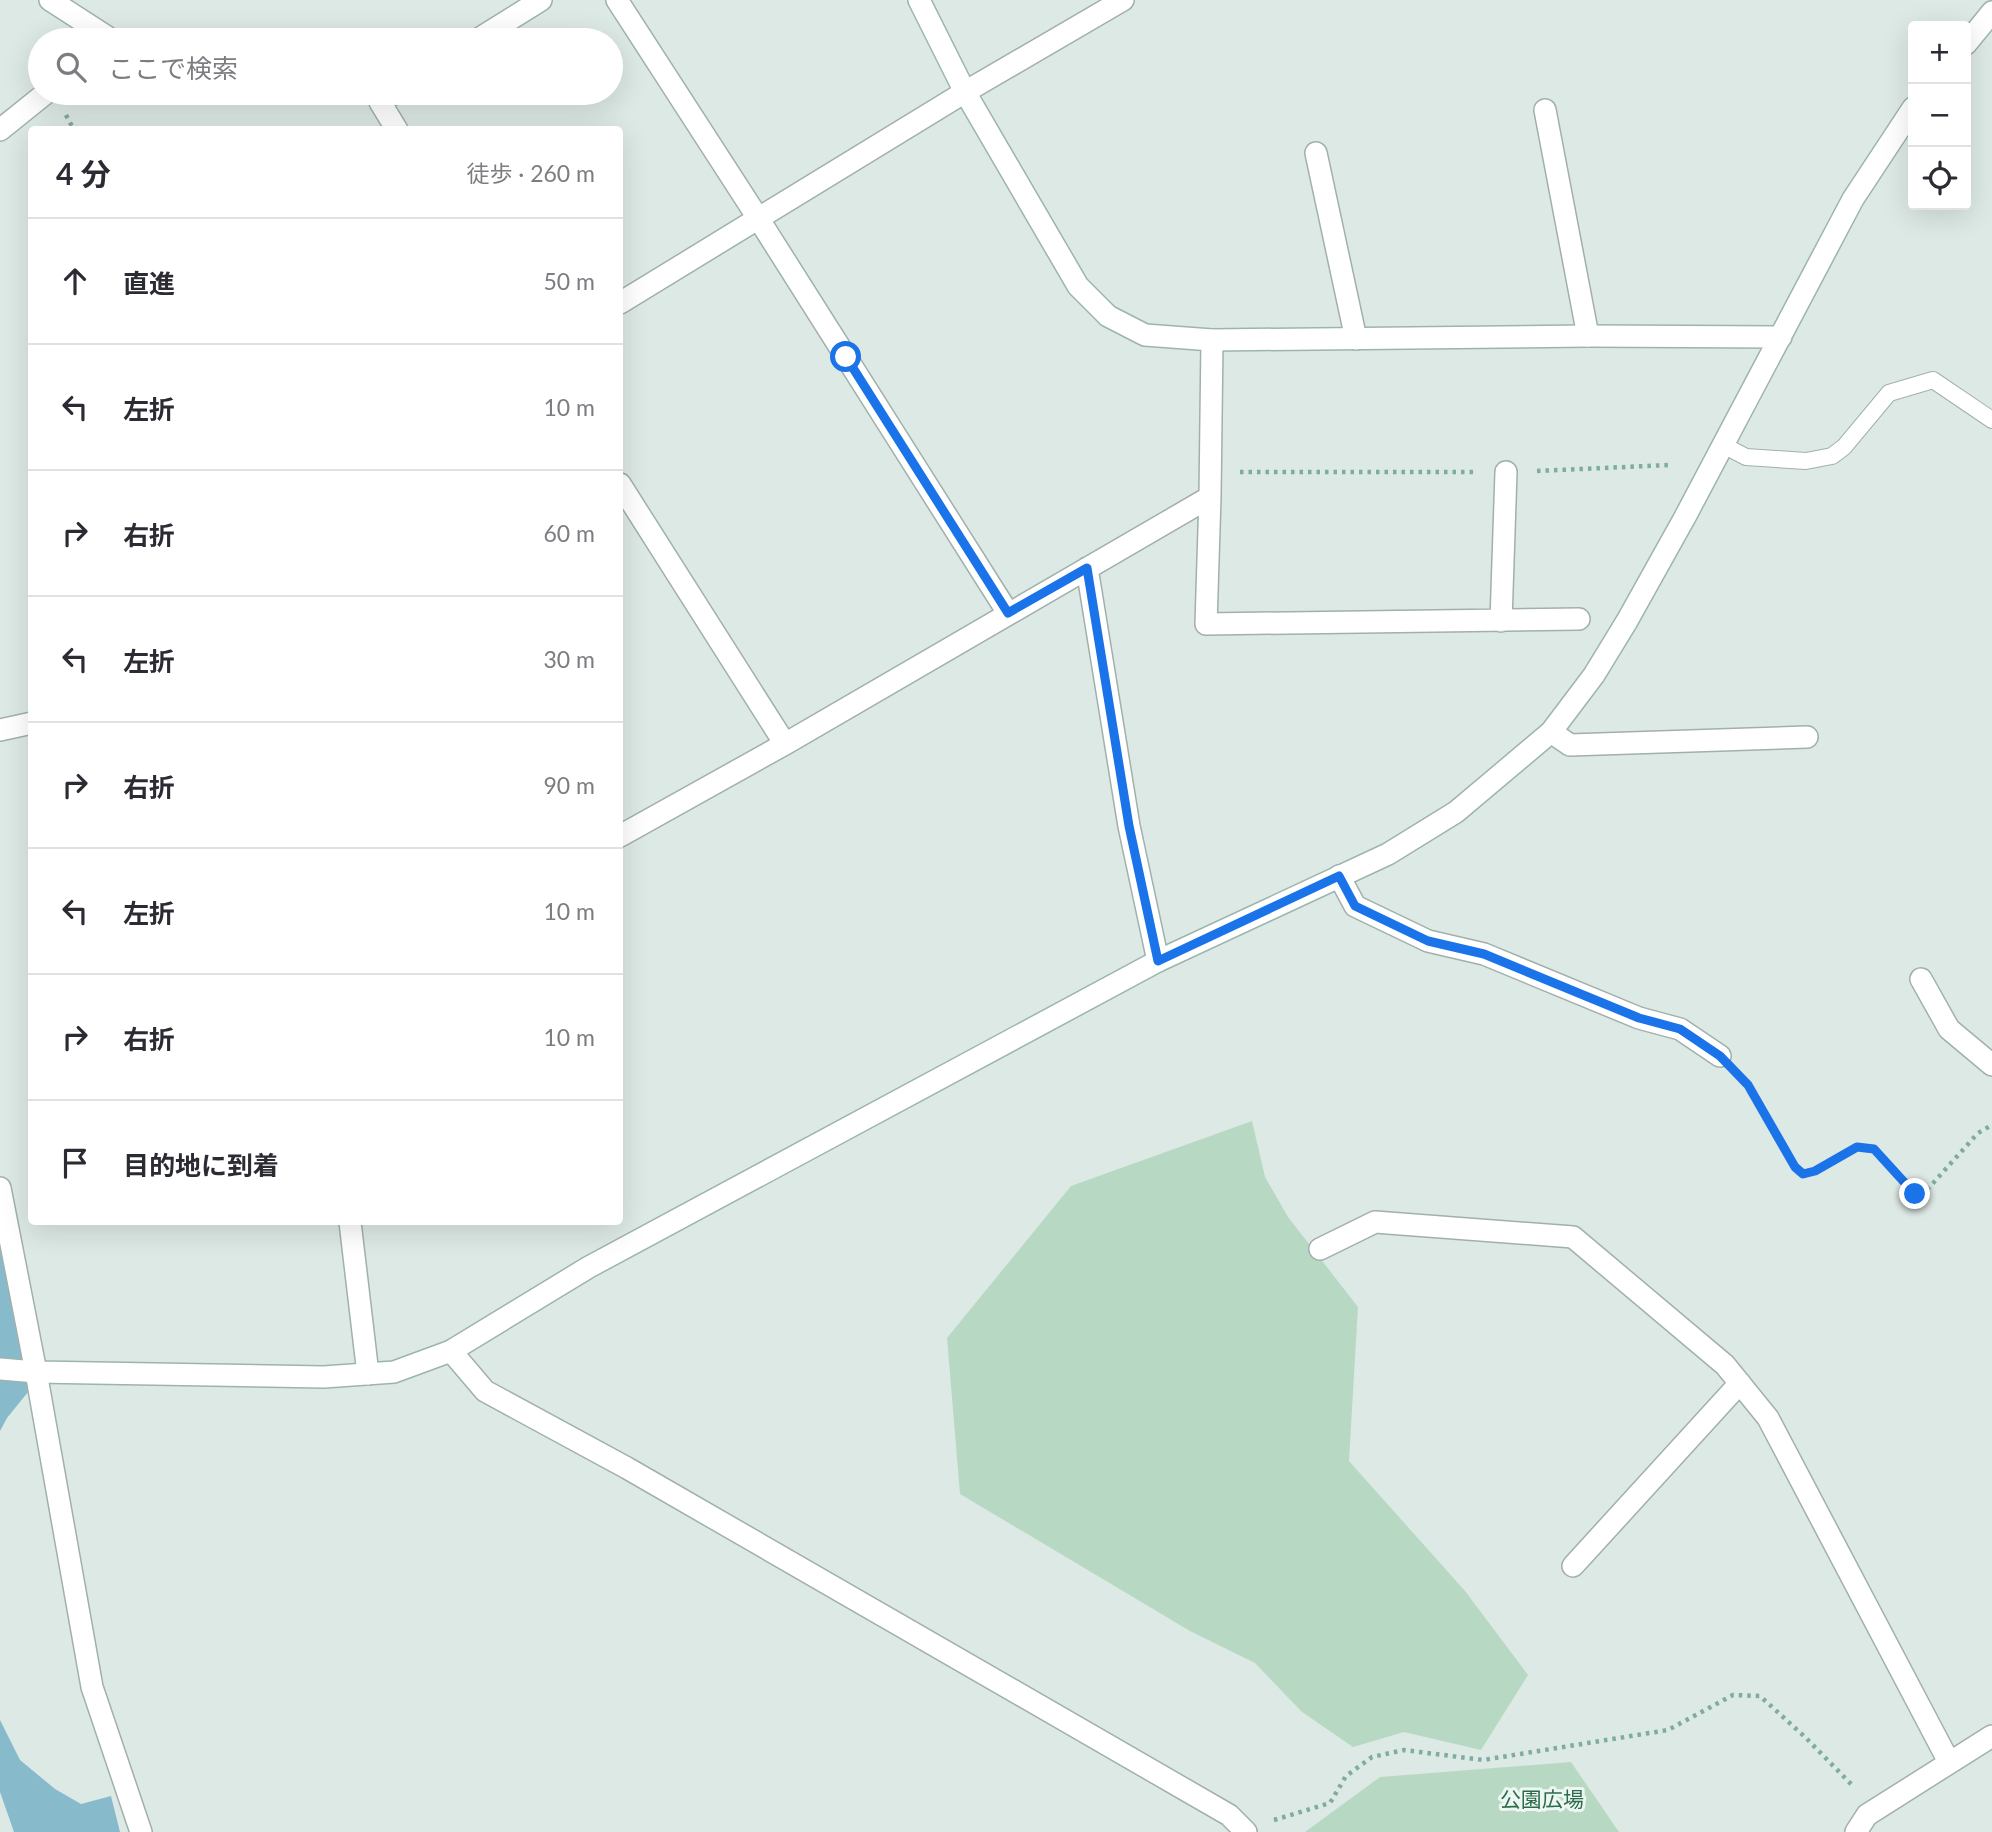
<!DOCTYPE html>
<html lang="ja">
<head>
<meta charset="utf-8">
<style>
	body { margin:0; font-family:Lato,"Noto Sans JP",sans-serif; background:#f2f2f3; color:#2b2b33 }
	.controls { position:absolute; right:21px; top:21px; display:grid; overflow:hidden; border-radius:7px; box-shadow:0 7px 28px #0002 }
	.controls button { width:63px; height:63px; display:grid; place-items:center; padding:0; border:0; border-bottom:2px solid #e1e1e2; background:#fff; color:#2b2b33; font:35px sans-serif }
	.stop { position:absolute; width:21px; height:21px; margin:-16px; border:5px solid #1a73e8; border-radius:50%; background:#fff }
	.stop.end { background:#1a73e8; border-color:#fff; box-shadow:0 2px 7px #0008 }
	.list { margin:0; padding:0; list-style:none }
	h2 { display:flex; justify-content:space-between; align-items:center; height:91px; margin:0; padding:0 28px; font-size:30px }
	h2 small { font-size:23px; font-weight:400; color:#7c7c81 }
	.list li { display:grid; grid-template-columns:46px 1fr auto; gap:21px; align-items:center; box-sizing:border-box; height:126px; padding:0 28px; border-top:2px solid #e1e1e2 }
	.list b { display:block; font-size:26px; white-space:nowrap }
	.list em { font-size:23px; font-style:normal; color:#7c7c81 }
	.icon { flex:none; width:38px; height:38px; fill:none; stroke:currentColor; stroke-width:2; stroke-linecap:round; stroke-linejoin:round }
	.map { position:relative; flex:none; width:1992px; height:1832px; overflow:hidden }
	.search { position:absolute; background:#fff; box-shadow:0 7px 28px #0002; left:28px; top:28px; width:595px; height:77px; display:flex; align-items:center; gap:18px; box-sizing:border-box; padding:0 24px; border-radius:38px; color:#7c7c81; font-size:26px }
	.panel { position:absolute; background:#fff; box-shadow:0 7px 28px #0002; left:28px; top:126px; width:595px; height:1099px; border-radius:7px }
	.map>svg:first-child { display:block }
</style>
</head>
<body>
<div class="map">
<svg width="1992" height="1832" viewBox="0 0 1992 1832">
	<rect width="100%" height="100%" fill="#dde9e5"/>
	<path fill="#b7d9c3" d="M 1252,1121 L 1265,1177 L 1288,1217 L 1358,1307 L 1349,1461 L 1465,1591 L 1528,1675 L 1481,1750 L 1404,1732 L 1353,1747 L 1302,1712 L 1255,1663 L 1190,1631 L 960,1494 L 947,1338 L 1071,1186 Z
		M 1571,1762 L 1619,1832 L 1305,1832 L 1380,1777 Z"/>
	<path fill="#87bbcc" d="M 0,1248 L 21,1342 L 28,1392 L 7,1418 L 0,1431 Z
		M 0,1720 L 20,1760 L 55,1789 L 81,1804 L 111,1796 L 120,1832 L 14,1832 L 0,1792 Z"/>
	<g fill="none" stroke-linecap="round" stroke-linejoin="round">
		<g stroke="#a1b0ac" stroke-width="18">
			<path id="lane" d="M 1723,445 L 1746,457 L 1806,461 L 1832,456 L 1844,447 L 1889,393 L 1933,380 L 1992,420"/>
		</g>
		<g stroke="#a1b0ac" stroke-width="24">
			<path id="street" d="M 50,0 L 112,40
				M 617,0 L 758,218 L 1008,613
				M 477,40 L 541,0
				M 395,93 L 380,102 L 397,130
				M 1545,110 L 1588,336
				M 0,130 L 46,93
				M 1316,153 L 1356,339
				M 620,303 L 965,92 L 1123,0
				M 620,484 L 785,744
				M 1210,497 L 1206,624 L 1579,619
				M 1087,568 L 1129,826 L 1158,961
				M 1501,621 L 1506,472
				M 0,730 L 32,723
				M 1551,732 L 1570,745 L 1807,737
				M 620,836 L 785,744 L 1210,497 L 1212,340
				M 1339,876 L 1355,906 L 1428,941 L 1484,954 L 1639,1018 L 1680,1029 L 1720,1056
				M 1921,979 L 1949,1029 L 1992,1065
				M 0,1188 L 36,1372 L 92,1687 L 141,1832
				M 350,1222 L 368,1374
				M 1320,1249 L 1375,1222 L 1573,1237 L 1725,1365 L 1768,1418 L 1949,1762
				M 451,1351 L 485,1391 L 627,1468 L 1229,1815 L 1246,1832
				M 1573,1566 L 1740,1383
				M 1856,1832 L 1867,1815 L 1992,1736"/>
		</g>
		<g stroke="#9db4ad" stroke-width="24">
			<path id="secondary" d="M 919,0 L 965,92 L 1078,286 L 1108,316 L 1145,335 L 1212,340 L 1588,336 L 1781,337
				M 1966,44 L 1992,12
				M 0,1369 L 36,1372 L 324,1377 L 394,1372 L 451,1351 L 589,1267 L 1158,961 L 1388,854 L 1456,812 L 1551,732 L 1594,675 L 1627,621 L 1685,517 L 1853,199 L 1913,108"/>
		</g>
		<path stroke="#7faba1" stroke-width="4.5" stroke-dasharray="3.5 5" stroke-linecap="butt" d="M 66,115 L 74,130
			M 1537,471 L 1669,465
			M 1240,472 L 1476,472
			M 1743,1080 L 1748,1085 L 1795,1167 L 1803,1174 L 1815,1171 L 1857,1148 L 1874,1149 L 1915,1194 L 1926,1191 L 1978,1133 L 1992,1125
			M 1274,1820 L 1330,1803 L 1346,1776 L 1372,1757 L 1404,1750 L 1483,1760 L 1668,1730 L 1733,1695 L 1760,1696 L 1805,1737 L 1853,1786"/>
		<use href="#lane" stroke="#fff" stroke-width="16"/>
		<use href="#street" stroke="#fff" stroke-width="21"/>
		<use href="#secondary" stroke="#fff" stroke-width="21"/>
	</g>
	<g fill="none" stroke-linecap="round" stroke-linejoin="round">
		<path stroke="#1a73e8" stroke-width="9" d="M 846,357 L 1008,613 L 1087,568 L 1129,826 L 1158,961 L 1339,876 L 1355,906 L 1428,941 L 1484,954 L 1639,1018 L 1680,1029 L 1720,1056 L 1748,1085 L 1795,1167 L 1803,1174 L 1815,1171 L 1857,1147 L 1874,1149 L 1915,1194"/>
	</g>
	<g text-anchor="middle" dominant-baseline="central" stroke-width="6" stroke-linejoin="round" paint-order="stroke">
		<g font-size="21" fill="#2c6c4b" stroke="#edf6f2">
			<text x="1542" y="1798">公園広場</text>
		</g>
	</g>
</svg>
<div class="controls">
<button>+</button>
<button>−</button>
<button><svg class="icon" aria-label="locate" viewBox="0 0 24 24"><circle cx="12" cy="12" r="6"/><path d="M12 2v4M12 18v4M2 12h4M18 12h4"/></svg></button>
</div>
<div class="stop" style="left:846px;top:357px"></div>
<div class="stop end" style="left:1915px;top:1194px"></div>
<div class="search"><svg class="icon" aria-label="search" viewBox="0 0 24 24"><circle cx="10" cy="10" r="6"/><path d="M15 15l6 6"/></svg>ここで検索</div>
<section class="panel">
<h2>4 分<small>徒歩 · 260 m</small></h2>
<ul class="list">
<li><svg class="icon" aria-label="ahead" viewBox="0 0 24 24"><path d="M12 20V5M6 11l6-6 6 6"/></svg><div><b>直進</b></div><em>50 m</em></li>
<li><svg class="icon" aria-label="left" viewBox="0 0 24 24"><path d="M17 20v-9H6M10 6l-5 5 5 5"/></svg><div><b>左折</b></div><em>10 m</em></li>
<li><svg class="icon" aria-label="right" viewBox="0 0 24 24"><path d="M7 20v-9h11M14 6l5 5-5 5"/></svg><div><b>右折</b></div><em>60 m</em></li>
<li><svg class="icon" aria-label="left" viewBox="0 0 24 24"><path d="M17 20v-9H6M10 6l-5 5 5 5"/></svg><div><b>左折</b></div><em>30 m</em></li>
<li><svg class="icon" aria-label="right" viewBox="0 0 24 24"><path d="M7 20v-9h11M14 6l5 5-5 5"/></svg><div><b>右折</b></div><em>90 m</em></li>
<li><svg class="icon" aria-label="left" viewBox="0 0 24 24"><path d="M17 20v-9H6M10 6l-5 5 5 5"/></svg><div><b>左折</b></div><em>10 m</em></li>
<li><svg class="icon" aria-label="right" viewBox="0 0 24 24"><path d="M7 20v-9h11M14 6l5 5-5 5"/></svg><div><b>右折</b></div><em>10 m</em></li>
<li><svg class="icon" aria-label="arrive" viewBox="0 0 24 24"><path d="M6 21V4h12l-3 4 3 4H6"/></svg><div><b>目的地に到着</b></div></li>
</ul>
</section>
</div>
</body>
</html>
